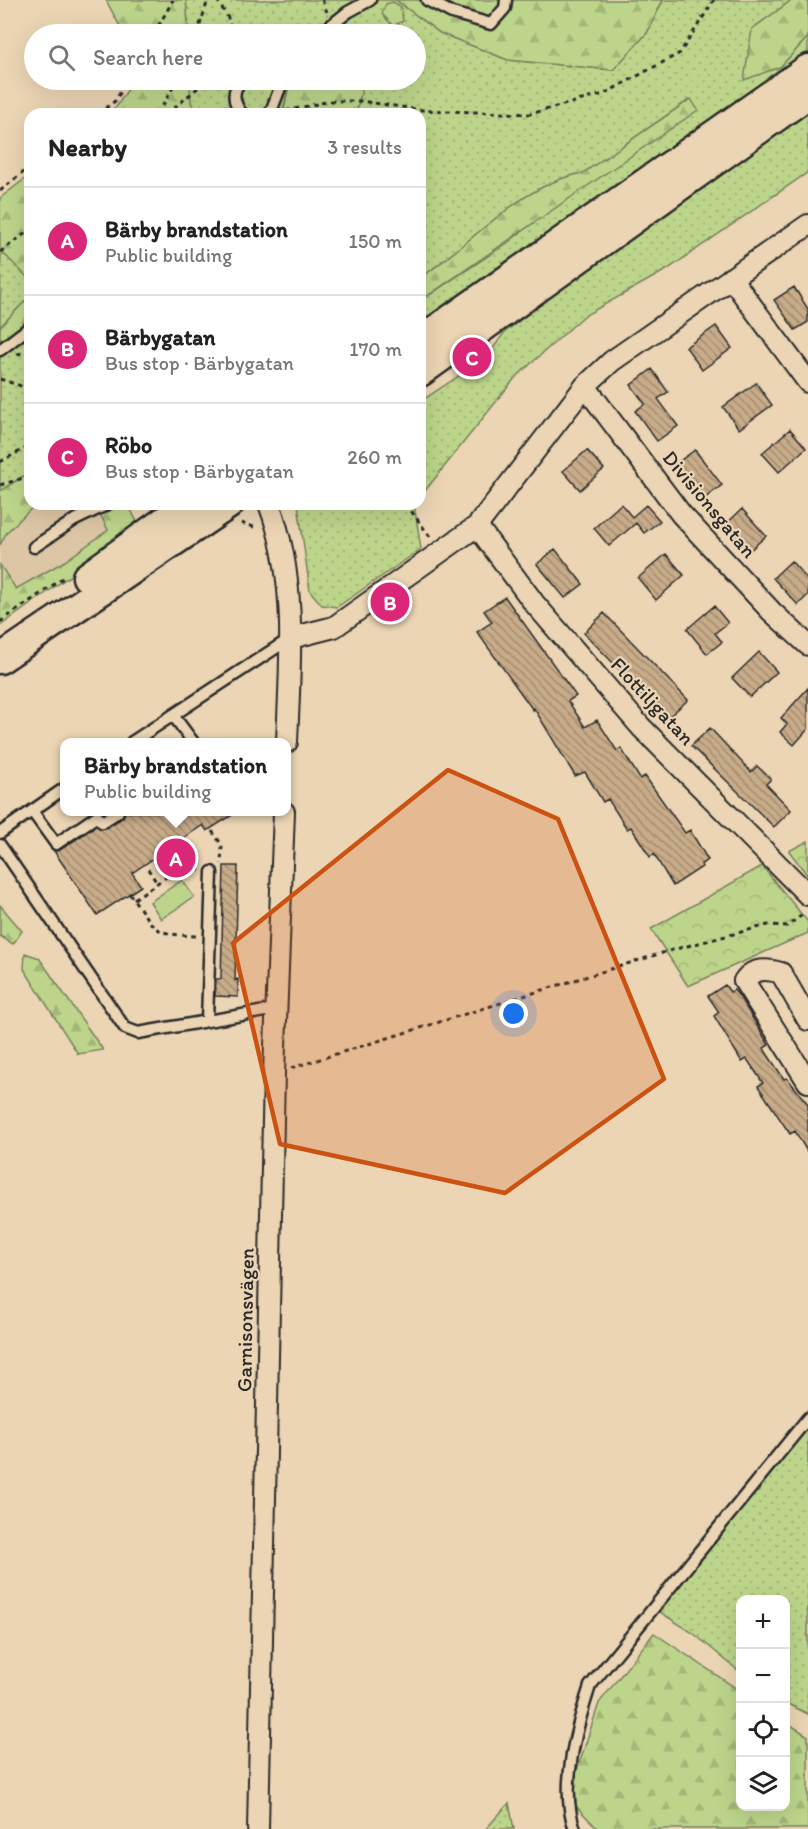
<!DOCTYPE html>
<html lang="en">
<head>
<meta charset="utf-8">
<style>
	body { margin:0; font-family:Itim,sans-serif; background:#f6f6f6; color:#222 }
	.controls { position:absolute; right:18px; bottom:18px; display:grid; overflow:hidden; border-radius:12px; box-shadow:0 6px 24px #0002 }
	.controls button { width:54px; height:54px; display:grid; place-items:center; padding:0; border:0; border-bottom:2px solid #e0e0e0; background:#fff; color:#222; font:30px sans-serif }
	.you { position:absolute; left:514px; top:1014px; width:21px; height:21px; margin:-15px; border:4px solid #fff; border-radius:50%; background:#1a73e8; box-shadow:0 0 0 9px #1a73e833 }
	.badge { display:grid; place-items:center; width:39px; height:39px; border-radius:50%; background:#db2777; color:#fff; font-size:20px; font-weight:700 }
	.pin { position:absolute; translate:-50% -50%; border:3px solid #fff; box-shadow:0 2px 6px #0006 }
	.popup { position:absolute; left:60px; top:738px; width:231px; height:78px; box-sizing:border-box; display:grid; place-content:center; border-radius:12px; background:#fff; filter:drop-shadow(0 2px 4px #0005); font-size:20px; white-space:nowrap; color:#767676 }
	.popup b { font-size:22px; color:#222 }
	.popup::after { content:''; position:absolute; left:50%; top:100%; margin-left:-12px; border:12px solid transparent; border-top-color:#fff }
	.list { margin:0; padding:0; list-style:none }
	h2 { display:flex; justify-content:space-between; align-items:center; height:78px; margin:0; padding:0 24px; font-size:26px }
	h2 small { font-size:20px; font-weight:400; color:#767676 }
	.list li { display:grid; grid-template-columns:39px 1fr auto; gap:18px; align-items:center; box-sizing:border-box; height:108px; padding:0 24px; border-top:2px solid #e0e0e0 }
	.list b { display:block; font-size:22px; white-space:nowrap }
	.list p { margin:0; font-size:20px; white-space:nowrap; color:#767676 }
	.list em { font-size:20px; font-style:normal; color:#767676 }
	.icon { flex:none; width:33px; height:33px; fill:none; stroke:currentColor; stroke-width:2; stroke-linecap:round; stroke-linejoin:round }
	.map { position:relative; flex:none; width:808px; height:1829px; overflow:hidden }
	.search { position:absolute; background:#fff; box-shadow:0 6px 24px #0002; left:24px; top:24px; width:402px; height:66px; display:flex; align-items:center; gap:15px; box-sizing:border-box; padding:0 21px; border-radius:33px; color:#767676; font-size:22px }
	.panel { position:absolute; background:#fff; box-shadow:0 6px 24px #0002; left:24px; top:108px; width:402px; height:402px; border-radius:18px }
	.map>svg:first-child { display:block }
</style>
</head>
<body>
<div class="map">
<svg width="808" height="1829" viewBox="0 0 808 1829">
	<defs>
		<pattern id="grass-dots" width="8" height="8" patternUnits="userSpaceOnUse" patternTransform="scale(1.5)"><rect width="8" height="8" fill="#bdd58b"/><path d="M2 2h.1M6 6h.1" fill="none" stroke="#a3b778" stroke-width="1.8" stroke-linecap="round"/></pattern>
		<pattern id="forest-firs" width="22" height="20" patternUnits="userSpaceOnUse" patternTransform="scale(1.5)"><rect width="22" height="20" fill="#bdd58b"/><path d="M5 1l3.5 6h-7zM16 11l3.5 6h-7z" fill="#a3b778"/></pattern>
		<pattern id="park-crowns" width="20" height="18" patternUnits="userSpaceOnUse" patternTransform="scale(1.5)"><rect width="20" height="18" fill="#bdd58b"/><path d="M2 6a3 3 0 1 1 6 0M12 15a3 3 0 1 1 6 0" fill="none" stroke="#a3b778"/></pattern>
		<pattern id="building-back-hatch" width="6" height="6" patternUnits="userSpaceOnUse" patternTransform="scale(1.5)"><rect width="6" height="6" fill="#c8ac89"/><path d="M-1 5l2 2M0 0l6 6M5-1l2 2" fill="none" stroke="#a38c70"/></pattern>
	</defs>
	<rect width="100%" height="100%" fill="#ebd5b4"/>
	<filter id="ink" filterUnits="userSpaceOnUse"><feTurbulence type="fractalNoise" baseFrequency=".0167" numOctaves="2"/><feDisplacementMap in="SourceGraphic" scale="12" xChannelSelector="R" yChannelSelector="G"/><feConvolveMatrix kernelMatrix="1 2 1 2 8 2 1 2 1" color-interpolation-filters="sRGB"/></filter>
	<g filter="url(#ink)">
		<path fill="#dcc6a5" d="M 36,504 L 95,504 L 108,530 L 65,561 L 16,589 L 0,565 L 0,545 L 7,532 Z"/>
		<path fill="url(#grass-dots)" stroke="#74805b" stroke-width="1.5" d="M 186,0 L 396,0 L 440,33 L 508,60 L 613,70 L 647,33 L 663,0 L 792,0 L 752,29 L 780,67 L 808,37 L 808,57 L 420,329 L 420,301 L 506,244 L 690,99 L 583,173 C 521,184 471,244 420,278 L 420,114 L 356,114 L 364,80 L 416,80 L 416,34 L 358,34 L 357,26 L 346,27 L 339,34 L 189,34 Z
			M 190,80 L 294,80 L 289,85 L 282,114 L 199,114 L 190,103 Z
			M 808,107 L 808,172 L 668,269 L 584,316 L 515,378 L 420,497 L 420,402 L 487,357 L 504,333 L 570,281 Z
			M 1,249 L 30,280 L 30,296 L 0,327 Z
			M 30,322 L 30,472 L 0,491 L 0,337 L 4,342 Z
			M 298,504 L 414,504 L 421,549 L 337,607 L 322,605 L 310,591 Z
			M 808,1411 L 808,1714 L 786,1703 L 786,1600 L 740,1600 L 740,1672 L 693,1633 L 649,1605 Z
			M 509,1803 L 514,1829 L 486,1829 Z"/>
		<path fill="url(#forest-firs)" stroke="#74805b" stroke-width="1.5" d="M 106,0 L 186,0 L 189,34 L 124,34 Z
			M 396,0 L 663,0 L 647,33 L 613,70 L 508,60 L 440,33 Z
			M 792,0 L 808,0 L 808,37 L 780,67 L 744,80 L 752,29 Z
			M 393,2 L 401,7 L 403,21 L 393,26 L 382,14 L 386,4 Z
			M 134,80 L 190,80 L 191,103 L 199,114 L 108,114 L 117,106 Z
			M 294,80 L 364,80 L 356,114 L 283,114 L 289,85 Z
			M 691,99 L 698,110 L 420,301 L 420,278 C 471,244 521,184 583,173 Z
			M 30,175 L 30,280 L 0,250 L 0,198 Z
			M 30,296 L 30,322 L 5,342 L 0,337 L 0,327 Z
			M 30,472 L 30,504 L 36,504 L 7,532 L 0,545 L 0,491 Z
			M 95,504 L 128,504 L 139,526 L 0,626 L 0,565 L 16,589 L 65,561 L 108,530 Z
			M 0,905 L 22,931 L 13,944 L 0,936 Z
			M 25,953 L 39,958 L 103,1050 L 78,1054 L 24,969 Z
			M 654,1633 L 740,1691 L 740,1806 L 786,1806 L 786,1722 L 808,1736 L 808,1829 L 598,1829 L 568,1798 L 599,1703 Z"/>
		<path fill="url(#park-crowns)" stroke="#74805b" stroke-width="1.5" d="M 808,841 L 808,876 L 789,851 Z
			M 762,866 L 808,922 L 808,933 L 688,986 L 651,929 Z"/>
		<path fill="#bdd58b" stroke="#74805b" stroke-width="1.5" d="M 182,880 L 194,897 L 161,919 L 150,902 Z"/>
		<path fill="url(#building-back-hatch)" stroke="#2b2b2b" stroke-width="1.5" d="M 794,287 L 808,309 L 808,322 L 795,330 L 774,300 Z
			M 716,326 L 732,348 L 702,370 L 686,347 Z
			M 652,369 L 668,392 L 658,399 L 678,426 L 657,441 L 635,411 L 645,404 L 631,385 Z
			M 756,383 L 772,405 L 739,429 L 723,407 Z
			M 790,429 L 806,448 L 779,472 L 762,453 Z
			M 587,450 L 604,469 L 580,490 L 563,471 Z
			M 695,450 L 722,485 L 701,501 L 674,465 Z
			M 621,504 L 632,517 L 646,505 L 660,521 L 644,533 L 636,523 L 609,546 L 594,528 Z
			M 742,509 L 766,536 L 747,553 L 724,526 Z
			M 555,549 L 583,584 L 565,598 L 537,564 Z
			M 666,554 L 684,575 L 656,600 L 638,578 Z
			M 791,561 L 808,580 L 808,595 L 798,605 L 773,578 Z
			M 505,597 L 576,696 L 568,701 L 585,727 L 597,720 L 617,751 L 621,748 L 640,779 L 645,776 L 685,833 L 690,830 L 697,842 L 708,860 L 701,864 L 702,867 L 673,886 L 654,854 L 650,857 L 631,827 L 627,829 L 608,799 L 603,802 L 585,772 L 575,776 L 534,708 L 533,710 L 477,632 L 492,622 L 484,611 Z
			M 714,606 L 728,623 L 715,633 L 722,642 L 707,654 L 687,629 Z
			M 604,613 L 688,700 L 664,721 L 637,691 L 640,688 L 622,668 L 620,670 L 584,633 Z
			M 759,652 L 777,672 L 750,697 L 732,678 Z
			M 808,688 L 808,729 L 794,745 L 780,732 L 787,724 L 781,718 Z
			M 710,728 L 751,772 L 757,766 L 771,779 L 766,784 L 791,810 L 774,827 L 691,746 Z
			M 125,812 L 237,812 L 207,831 L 203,825 L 132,873 L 141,886 L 97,915 L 54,851 L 60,850 L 96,826 L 106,828 L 122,818 Z
			M 224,866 L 238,866 L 235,980 L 238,979 L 238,997 L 215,996 L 216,979 L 221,979 Z
			M 725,985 L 730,992 L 734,990 L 739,996 L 769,1045 L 764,1048 L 766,1052 L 784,1079 L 787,1078 L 808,1104 L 808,1153 L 795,1131 L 790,1134 L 758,1086 L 763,1083 L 747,1059 L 742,1062 L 714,1016 L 719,1012 L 708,996 Z"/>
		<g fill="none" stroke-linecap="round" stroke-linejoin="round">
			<g stroke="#2b2b2b" stroke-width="15">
				<path id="service" d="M 427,0 L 452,13 L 491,24 L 505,8 L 506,0
					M 320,34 L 348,12 L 370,0
					M 242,80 C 231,91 233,102 242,114
					M 270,114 L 283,80
					M 0,350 L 30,327
					M 34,547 L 73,521 L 108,504
					M 173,715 L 193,742
					M 132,742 L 291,638
					M 32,811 L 56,844 L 97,816 L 102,822 L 118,812
					M 0,833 L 65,788
					M 0,845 L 125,1028 L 138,1033 L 277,1009
					M 207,1021 L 212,872
					M 575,1829 C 559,1788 577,1726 590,1686 L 808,1418"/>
			</g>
			<g stroke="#2b2b2b" stroke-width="24">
				<path id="minor" d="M 731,278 L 808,382
					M 585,386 L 681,514 L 772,612 L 808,645
					M 269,504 C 298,580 290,663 287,742
					M 477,526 L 534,603 L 641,727 L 808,895
					M 291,638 L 334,627 L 477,526 L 585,386 L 612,361 L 808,225
					M 808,1020 L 781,973 C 768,969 753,967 744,981 L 808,1082
					M 258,1829 L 274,1073 L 284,812"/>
			</g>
			<g stroke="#2b2b2b" stroke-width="33">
				<path id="secondary" d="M 420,341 L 808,69
					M 420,372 L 808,94
					M 87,577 L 188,504
					M 0,659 L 229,504"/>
			</g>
			<path stroke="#2b2b2b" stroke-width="3" stroke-dasharray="4.5 4.5" stroke-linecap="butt" d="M 217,0 L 228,18 L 233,34
				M 322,0 L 327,12
				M 154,34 L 173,0
				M 197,34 L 208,0
				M 286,111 L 330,101 L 360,101 L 422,110 L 530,114 L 604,94 L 680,53 L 714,0
				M 98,114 L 115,101 L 128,80
				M 158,114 L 177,80
				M 167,114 L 207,80
				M 0,191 L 30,167
				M 0,252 L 30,230
				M 17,354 L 30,352
				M 0,379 L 30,389
				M 0,462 L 30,446
				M 0,485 L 30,476
				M 406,504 L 431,538
				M 241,523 L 257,528
				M 0,622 L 66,576
				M 212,831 L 222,845 L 221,864
				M 167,852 L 179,868
				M 148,869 L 157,883
				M 129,893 C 156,929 149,934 196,936
				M 134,899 L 179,868 L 200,870
				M 291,1068 L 672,950 L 768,925 L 787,926 L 805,913"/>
			<use href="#service" stroke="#ebd5b4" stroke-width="10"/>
			<use href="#minor" stroke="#ebd5b4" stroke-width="20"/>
			<use href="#secondary" stroke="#ebd5b4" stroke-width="28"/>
		</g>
	</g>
	<path fill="#cc5211" fill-opacity="0.2" stroke="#cc5211" stroke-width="4.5" stroke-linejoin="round" d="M 448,770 L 558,819 L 664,1079 L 505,1193 L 280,1144 L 233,943 Z"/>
	<g text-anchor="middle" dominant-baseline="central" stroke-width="4.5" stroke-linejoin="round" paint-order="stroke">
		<g font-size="21" fill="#2b2b2b" stroke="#ebd5b4">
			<text transform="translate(710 504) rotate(50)">Divisionsgatan</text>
			<text transform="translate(653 701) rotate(47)">Flottiljgatan</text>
			<text transform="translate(245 1320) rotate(-89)">Garnisonsvägen</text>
		</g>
	</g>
</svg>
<div class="controls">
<button>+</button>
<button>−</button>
<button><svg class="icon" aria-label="locate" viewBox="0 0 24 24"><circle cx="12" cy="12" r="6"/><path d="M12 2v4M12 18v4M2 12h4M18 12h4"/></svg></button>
<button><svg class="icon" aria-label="layers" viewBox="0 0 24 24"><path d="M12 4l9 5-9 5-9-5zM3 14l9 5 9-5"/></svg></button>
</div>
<div class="you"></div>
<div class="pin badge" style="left:176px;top:858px">A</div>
<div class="popup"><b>Bärby brandstation</b>Public building</div>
<div class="pin badge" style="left:390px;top:602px">B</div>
<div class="pin badge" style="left:472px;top:357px">C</div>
<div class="search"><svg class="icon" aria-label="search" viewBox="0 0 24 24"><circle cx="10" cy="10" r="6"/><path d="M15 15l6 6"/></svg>Search here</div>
<section class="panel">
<h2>Nearby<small>3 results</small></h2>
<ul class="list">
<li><span class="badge">A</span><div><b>Bärby brandstation</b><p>Public building</p></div><em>150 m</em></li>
<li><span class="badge">B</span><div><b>Bärbygatan</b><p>Bus stop · Bärbygatan</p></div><em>170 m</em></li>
<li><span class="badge">C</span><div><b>Röbo</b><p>Bus stop · Bärbygatan</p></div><em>260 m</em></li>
</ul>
</section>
</div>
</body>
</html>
